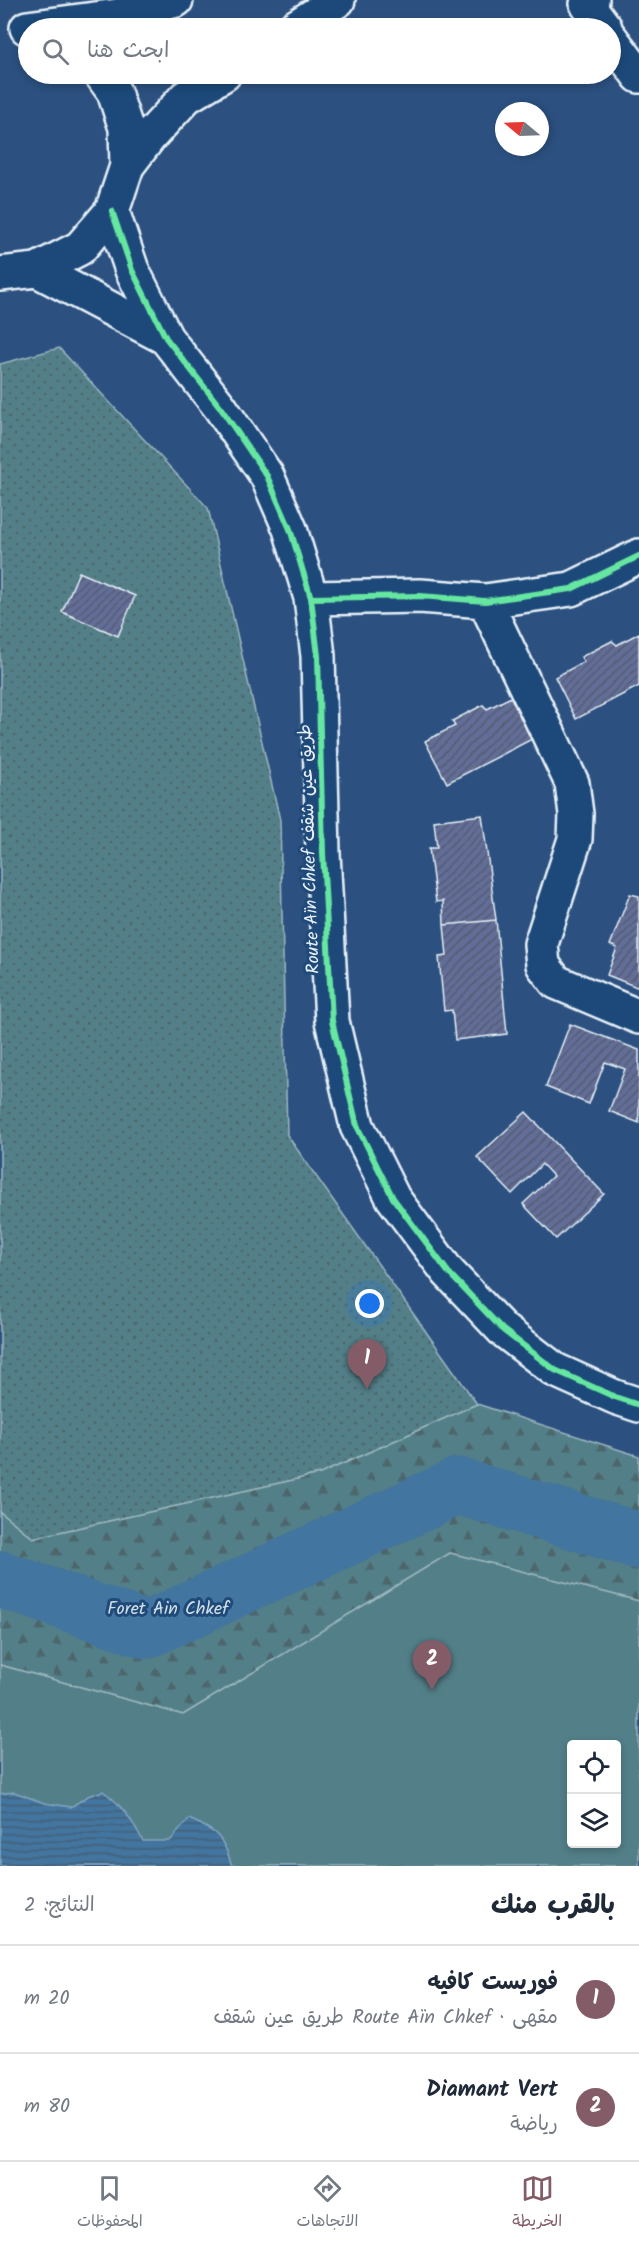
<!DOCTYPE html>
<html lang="ar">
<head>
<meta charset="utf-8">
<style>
	body { margin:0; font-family:Kalam,"Playpen Sans Arabic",sans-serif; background:#f6f6f7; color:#1f2937; direction:rtl }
	.controls { position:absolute; right:18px; bottom:18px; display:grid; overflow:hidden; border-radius:6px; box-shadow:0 3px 9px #0003 }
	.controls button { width:54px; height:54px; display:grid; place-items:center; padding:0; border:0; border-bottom:2px solid #e0e1e3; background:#fff; color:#1f2937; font:30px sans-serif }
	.compass { position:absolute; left:495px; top:102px; width:54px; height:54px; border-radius:50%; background:#fff; box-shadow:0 3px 9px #0003; rotate:289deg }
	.you { position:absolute; left:370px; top:1304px; width:21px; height:21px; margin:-15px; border:4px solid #fff; border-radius:50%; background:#1a73e8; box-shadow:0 0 0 9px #1a73e833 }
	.badge { display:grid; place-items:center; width:39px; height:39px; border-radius:50%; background:#845c67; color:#fff; font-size:20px; font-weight:700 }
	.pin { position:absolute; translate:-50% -50px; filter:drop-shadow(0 2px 3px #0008) }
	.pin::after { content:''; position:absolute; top:32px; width:21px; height:18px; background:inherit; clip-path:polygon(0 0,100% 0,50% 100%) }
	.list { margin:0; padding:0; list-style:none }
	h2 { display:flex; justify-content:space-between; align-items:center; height:78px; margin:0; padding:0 24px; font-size:26px }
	h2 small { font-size:20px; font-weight:400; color:#747a83 }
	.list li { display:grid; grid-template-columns:39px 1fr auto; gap:18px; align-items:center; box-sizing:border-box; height:108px; padding:0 24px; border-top:2px solid #e0e1e3 }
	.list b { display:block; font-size:22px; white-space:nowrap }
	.list p { margin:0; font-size:20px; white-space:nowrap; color:#747a83 }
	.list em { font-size:20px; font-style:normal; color:#747a83 }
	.icon { flex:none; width:33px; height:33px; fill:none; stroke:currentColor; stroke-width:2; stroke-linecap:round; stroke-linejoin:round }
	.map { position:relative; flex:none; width:639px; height:1866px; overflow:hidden; direction:ltr }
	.search { position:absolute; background:#fff; box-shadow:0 3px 9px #0003; left:18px; right:18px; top:18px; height:66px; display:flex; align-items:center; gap:15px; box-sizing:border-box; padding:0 21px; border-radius:33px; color:#747a83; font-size:22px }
	.sheet { height:294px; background:#fff }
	nav { display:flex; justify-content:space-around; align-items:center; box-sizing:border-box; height:84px; border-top:2px solid #e0e1e3; background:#fff; font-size:16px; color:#747a83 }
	nav a { display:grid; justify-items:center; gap:3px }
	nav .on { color:#845c67 }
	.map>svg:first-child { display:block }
</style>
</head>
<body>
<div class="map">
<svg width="639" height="1866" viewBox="0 0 639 1866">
	<defs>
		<pattern id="grass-dots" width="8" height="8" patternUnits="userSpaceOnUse" patternTransform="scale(1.5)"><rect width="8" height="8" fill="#537f88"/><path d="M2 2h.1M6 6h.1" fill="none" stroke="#4d666c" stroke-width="1.8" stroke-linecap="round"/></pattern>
		<pattern id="forest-firs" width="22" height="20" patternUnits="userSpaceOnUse" patternTransform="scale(1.5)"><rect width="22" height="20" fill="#537f88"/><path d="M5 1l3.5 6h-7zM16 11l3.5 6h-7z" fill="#4d666c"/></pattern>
		<pattern id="water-rules" width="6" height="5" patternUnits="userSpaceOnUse" patternTransform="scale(1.5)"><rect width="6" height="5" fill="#42749f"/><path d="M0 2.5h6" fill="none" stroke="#445e74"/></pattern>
		<pattern id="building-hatch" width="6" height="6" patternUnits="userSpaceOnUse" patternTransform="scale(1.5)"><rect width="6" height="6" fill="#626e98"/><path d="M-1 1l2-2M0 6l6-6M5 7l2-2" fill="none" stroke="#545b71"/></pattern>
	</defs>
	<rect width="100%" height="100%" fill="#2c5180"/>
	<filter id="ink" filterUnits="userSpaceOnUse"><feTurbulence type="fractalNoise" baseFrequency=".0167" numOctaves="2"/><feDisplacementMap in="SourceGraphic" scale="12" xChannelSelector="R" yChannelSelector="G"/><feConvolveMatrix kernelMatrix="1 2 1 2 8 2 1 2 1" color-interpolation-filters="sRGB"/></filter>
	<g filter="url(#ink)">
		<path fill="url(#grass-dots)" stroke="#9eb8c0" stroke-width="1.5" d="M 59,348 L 208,508 L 280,820 L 287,1135 L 477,1404 L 320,1474 L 33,1538 L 0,1512 L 0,364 Z"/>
		<path fill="url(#forest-firs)" stroke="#9eb8c0" stroke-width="1.5" d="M 477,1404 L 639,1456 L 639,1601 L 450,1553 L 183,1715 L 0,1665 L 0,1512 L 33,1538 L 320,1474 Z"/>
		<path fill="#537f88" stroke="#9eb8c0" stroke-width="1.5" fill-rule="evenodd" d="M 450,1553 L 639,1601 L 639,1866 L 0,1866 L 0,1665 L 183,1715 ZM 572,1744 L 616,1744 L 616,1844 L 572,1844 Z"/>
		<path fill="url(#water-rules)" stroke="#84a6c3" stroke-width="1.5" d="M 103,1791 C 122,1805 132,1820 143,1841 L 170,1841 L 189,1819 C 217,1831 223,1836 232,1866 L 0,1866 L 0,1794 L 14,1792 L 44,1803 L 71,1807 L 88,1796 Z"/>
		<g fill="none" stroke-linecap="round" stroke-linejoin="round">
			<path stroke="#42749f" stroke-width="57" d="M 0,1579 L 147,1630 L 458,1486 L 639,1541"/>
		</g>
		<path fill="url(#building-hatch)" stroke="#e8f1f8" stroke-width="1.5" d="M 79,572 L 135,596 L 118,636 L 62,612 Z
			M 639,633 L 639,686 L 576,719 L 555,677 L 584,662 L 581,657 L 612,641 L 617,645 Z
			M 513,696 L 534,738 L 447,783 L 425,741 L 455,726 L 452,721 L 483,705 L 487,709 Z
			M 482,815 L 496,920 L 444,925 L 443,901 L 436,902 L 429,848 L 437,848 L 434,821 Z
			M 630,894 L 639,896 L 639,988 L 607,975 L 617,948 L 610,945 Z
			M 496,920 L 507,1034 L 455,1040 L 452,1010 L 444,1011 L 439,957 L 447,956 L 444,925 Z
			M 570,1024 L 639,1050 L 639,1123 L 609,1111 L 625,1069 L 605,1062 L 589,1104 L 546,1087 Z
			M 526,1112 L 604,1194 L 556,1239 L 523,1204 L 553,1176 L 542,1164 L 512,1194 L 477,1157 Z"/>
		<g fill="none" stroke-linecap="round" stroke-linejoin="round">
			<g stroke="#e8f1f8" stroke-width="38">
				<path id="minor" d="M 592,0 L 587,4 L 605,28
					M 610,37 L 639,76
					M 112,211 L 132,270 L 166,338 L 220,407 L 267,476 L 290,529 L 311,598 L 318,656 L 323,853 L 332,1021 L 357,1126 L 393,1198 L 448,1272 L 503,1330 L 555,1370 L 615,1397 L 639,1405
					M 37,270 L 166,338
					M 311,598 L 420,596 L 485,601 L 571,589 L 639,556
					M 485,601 L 572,783 L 576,814 L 575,839 L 541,944 L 543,965 L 556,982 L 639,1017"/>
			</g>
			<g stroke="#e8f1f8" stroke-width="38">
				<path id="highway" d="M 27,28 L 117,16 L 176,0
					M 294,28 L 338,0
					M 127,166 L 150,136 L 186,97 L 224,74
					M 0,274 L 37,270 L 80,248 L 112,211 L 127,166 L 126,128 L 114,92 L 101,74"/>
			</g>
			<use href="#minor" stroke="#1f4a7a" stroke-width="33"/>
			<use href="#highway" stroke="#1f4a7a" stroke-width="33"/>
			<g stroke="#1f4a7a" stroke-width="10">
				<path id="cycleway" d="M 112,211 L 132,270 L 166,338 L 220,407 L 267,476 L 290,529 L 311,598 L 318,656 L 323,853 L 332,1021 L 357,1126 L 393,1198 L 448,1272 L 503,1330 L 555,1370 L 615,1397 L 639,1405
					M 311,598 L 420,596 L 485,601 L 571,589 L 639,556"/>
			</g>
			<use href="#cycleway" stroke="#66e7a1" stroke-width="6"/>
		</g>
	</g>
	<g text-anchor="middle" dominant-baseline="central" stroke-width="6" stroke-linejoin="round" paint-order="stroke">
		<g font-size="18" fill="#e8f1f8" stroke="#1f4a7a">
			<text transform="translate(310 849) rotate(-92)">Route Aïn Chkef طريق عين شقف</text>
		</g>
		<g font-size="18" fill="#d2e0e7" stroke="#1f4a7a">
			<text x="168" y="1609">Foret Ain Chkef</text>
		</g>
	</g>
</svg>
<div class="controls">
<button><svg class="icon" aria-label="locate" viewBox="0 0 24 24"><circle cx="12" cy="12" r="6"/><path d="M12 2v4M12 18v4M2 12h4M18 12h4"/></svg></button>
<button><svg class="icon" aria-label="layers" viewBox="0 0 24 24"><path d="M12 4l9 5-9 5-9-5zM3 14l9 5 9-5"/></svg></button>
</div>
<svg class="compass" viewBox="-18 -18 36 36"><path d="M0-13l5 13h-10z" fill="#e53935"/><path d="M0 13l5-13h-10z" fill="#747a83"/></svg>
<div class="you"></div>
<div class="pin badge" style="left:367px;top:1389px">1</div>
<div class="pin badge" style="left:432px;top:1690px">2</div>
<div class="search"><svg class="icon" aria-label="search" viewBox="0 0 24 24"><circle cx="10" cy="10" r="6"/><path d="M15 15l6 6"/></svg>ابحث هنا</div>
</div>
<section class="sheet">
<h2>بالقرب منك<small>النتائج: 2</small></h2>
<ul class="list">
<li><span class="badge">1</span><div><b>فوريست كافيه</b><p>مقهى · Route Aïn Chkef طريق عين شقف</p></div><em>20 m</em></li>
<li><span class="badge">2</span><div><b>Diamant Vert</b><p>رياضة</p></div><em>80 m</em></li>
</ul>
</section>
<nav>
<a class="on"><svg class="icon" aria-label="map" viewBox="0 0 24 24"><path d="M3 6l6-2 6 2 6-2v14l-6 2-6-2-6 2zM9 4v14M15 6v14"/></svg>الخريطة</a>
<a><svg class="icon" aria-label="directions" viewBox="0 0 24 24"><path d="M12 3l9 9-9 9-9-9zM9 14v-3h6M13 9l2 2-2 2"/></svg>الاتجاهات</a>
<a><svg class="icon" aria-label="saved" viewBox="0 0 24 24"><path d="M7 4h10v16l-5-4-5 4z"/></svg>المحفوظات</a>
</nav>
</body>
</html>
